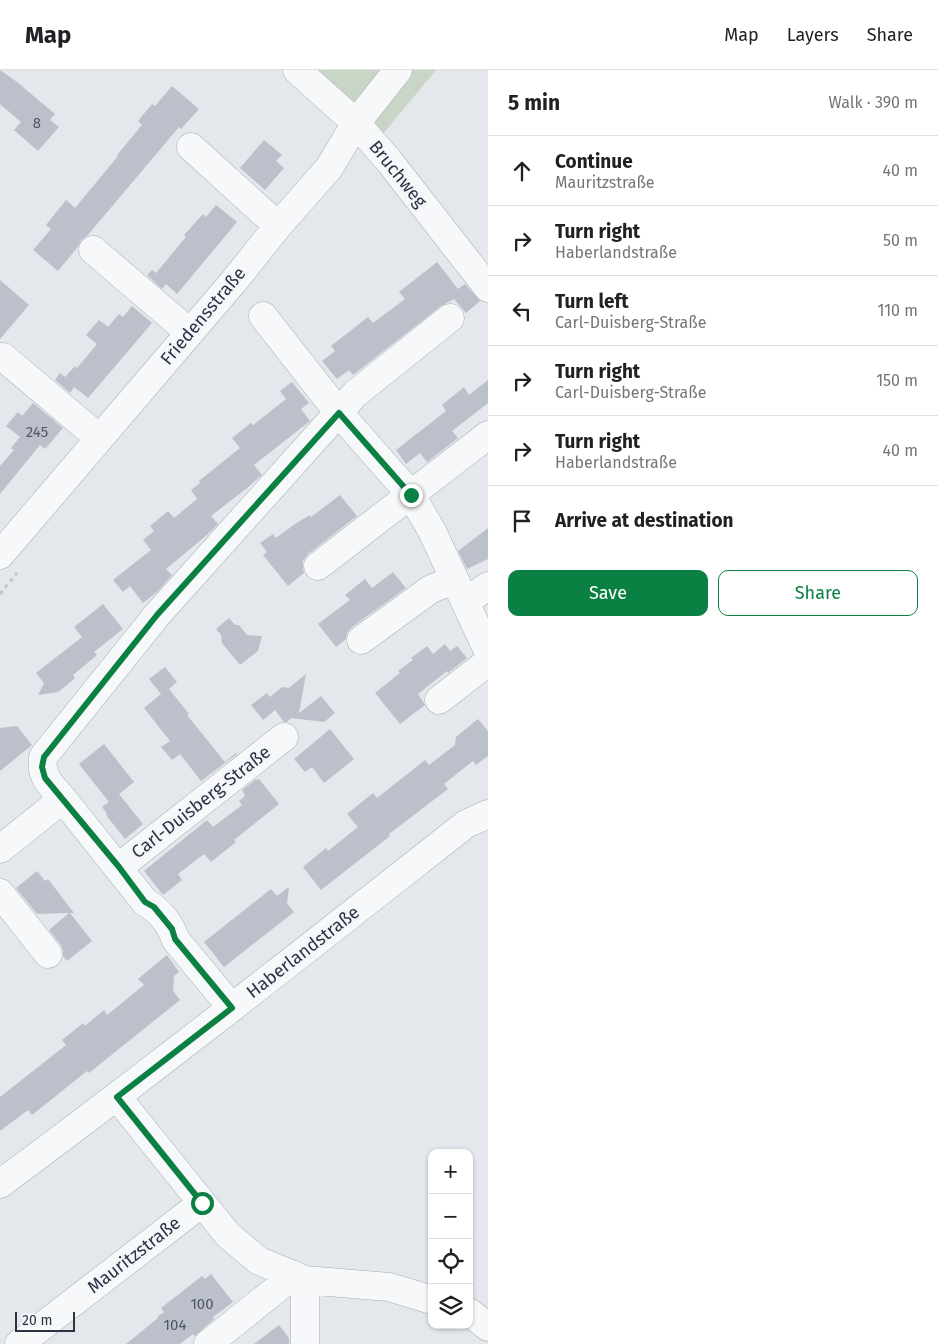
<!DOCTYPE html>
<html lang="en">
<head>
<meta charset="utf-8">
<style>
	body { margin:0; font-family:"Fira Sans",sans-serif; background:#f6f6f6; color:#202124 }
	.controls { position:absolute; right:15px; bottom:15px; display:grid; overflow:hidden; border-radius:10px; box-shadow:0 1px 4px #0004 }
	.controls button { width:45px; height:45px; display:grid; place-items:center; padding:0; border:0; border-bottom:1px solid #e0e0e0; background:#fff; color:#202124; font:25px sans-serif }
	.scale { position:absolute; left:15px; bottom:12px; width:60px; box-sizing:border-box; padding-left:5px; border:2px solid #2b3445; border-top:0; font-size:14px; line-height:18px; white-space:nowrap; color:#2b3445; -webkit-text-stroke:4px #f4f6f9; paint-order:stroke }
	.stop { position:absolute; width:15px; height:15px; margin:-11px; border:4px solid #0b8043; border-radius:50%; background:#fff }
	.stop.end { background:#0b8043; border-color:#fff; box-shadow:0 1px 5px #0008 }
	.list { margin:0; padding:0; list-style:none }
	h2 { display:flex; justify-content:space-between; align-items:center; height:65px; margin:0; padding:0 20px; font-size:21px }
	h2 small { font-size:16px; font-weight:400; color:#757577 }
	.list li { display:grid; grid-template-columns:32px 1fr auto; gap:15px; align-items:center; box-sizing:border-box; height:70px; padding:0 20px; border-top:1px solid #e0e0e0 }
	.list b { display:block; font-size:19px; white-space:nowrap }
	.list p { margin:0; font-size:16px; white-space:nowrap; color:#757577 }
	.list em { font-size:16px; font-style:normal; color:#757577 }
	.actions { display:flex; gap:10px; padding:15px 20px }
	.actions a { flex:1; padding:11px 0; border:1px solid #0b8043; border-radius:10px; text-align:center; font-size:18px; color:#0b8043 }
	.actions .main { background:#0b8043; color:#fff }
	.icon { flex:none; width:28px; height:28px; fill:none; stroke:currentColor; stroke-width:2; stroke-linecap:round; stroke-linejoin:round }
	.map { position:relative; flex:none; width:488px; height:1274px; overflow:hidden }
	header { display:flex; align-items:center; gap:30px; box-sizing:border-box; height:70px; padding:0 25px; background:#fff; border-bottom:1px solid #e0e0e0 }
	header strong { font-size:24px }
	nav { display:flex; gap:28px; margin-inline-start:auto; font-size:18px }
	main { display:flex }
	aside { flex:1; background:#fff }
	.map>svg:first-child { display:block }
</style>
</head>
<body>
<header>
<strong>Map</strong>
<nav><a>Map</a><a>Layers</a><a>Share</a></nav>
</header>
<main>
<div class="map">
<svg width="488" height="1274" viewBox="0 0 488 1274">
	<rect width="100%" height="100%" fill="#e4e7ec"/>
	<path fill="#c9d6c5" d="M 317,0 L 436,0 L 382,65 Z"/>
	<path fill="#bbc0ca" d="M 0,0 L 17,12 L 55,44 L 50,50 L 59,57 L 38,81 L 14,60 L 21,52 L 0,34 Z
		M 172,16 L 199,39 L 181,59 L 179,57 L 87,166 L 81,170 L 77,178 L 58,201 L 33,180 L 51,159 L 46,155 L 66,130 L 75,138 L 118,86 L 117,85 L 142,55 L 138,51 L 152,34 L 155,36 Z
		M 264,70 L 282,85 L 276,91 L 284,98 L 265,120 L 240,98 Z
		M 216,135 L 237,152 L 177,224 L 166,214 L 162,219 L 147,205 L 152,200 L 156,203 L 186,167 L 184,165 L 203,144 L 206,147 Z
		M 437,192 L 458,219 L 465,214 L 480,231 L 466,243 L 454,229 L 441,236 L 353,305 L 349,300 L 337,309 L 322,291 L 335,281 L 331,276 L 368,247 L 373,253 L 405,229 L 399,222 Z
		M 0,210 L 29,235 L 0,269 Z
		M 132,236 L 152,253 L 88,328 L 74,317 L 70,323 L 55,310 L 60,303 L 65,307 L 75,296 L 77,298 L 97,274 L 86,265 L 99,250 L 108,257 L 119,244 L 123,247 Z
		M 488,310 L 488,333 L 452,361 L 458,368 L 427,392 L 420,383 L 406,394 L 396,380 L 446,341 L 442,335 L 464,317 L 469,325 Z
		M 292,312 L 309,333 L 301,339 L 310,351 L 254,395 L 262,405 L 247,418 L 211,446 L 218,454 L 207,465 L 166,499 L 172,505 L 158,521 L 143,533 L 130,516 L 123,522 L 113,510 L 151,480 L 143,470 L 154,461 L 150,456 L 168,441 L 174,448 L 197,429 L 191,420 L 200,413 L 199,411 L 240,378 L 232,368 L 251,353 L 253,355 L 286,329 L 280,321 Z
		M 33,333 L 63,358 L 45,379 L 40,375 L 0,424 L 0,396 L 14,380 L 11,378 L 20,367 L 6,356 L 18,342 L 22,346 Z
		M 340,425 L 357,446 L 308,484 L 303,491 L 303,498 L 304,503 L 288,516 L 263,485 L 267,482 L 260,473 L 273,464 L 276,468 L 295,454 L 310,445 L 311,447 Z
		M 488,458 L 488,489 L 467,499 L 458,481 Z
		M 393,502 L 406,518 L 352,557 L 347,563 L 346,569 L 336,577 L 318,554 L 350,530 L 345,525 L 365,509 L 372,518 Z
		M 103,534 L 123,559 L 94,582 L 97,585 L 73,605 L 75,608 L 67,615 L 58,622 L 38,625 L 44,613 L 36,603 L 82,567 L 74,557 Z
		M 229,548 L 235,555 L 239,555 L 247,565 L 262,566 L 258,581 L 240,595 L 222,573 L 221,565 L 216,559 Z
		M 445,574 L 450,581 L 457,576 L 467,588 L 448,603 L 447,601 L 418,624 L 425,635 L 400,654 L 375,623 L 400,603 L 398,601 L 413,590 L 411,588 L 427,576 L 433,584 Z
		M 165,597 L 177,612 L 169,619 L 189,644 L 187,645 L 225,692 L 236,683 L 237,684 L 201,711 L 180,684 L 172,690 L 161,677 L 170,671 L 144,638 L 161,624 L 149,609 Z
		M 306,604 L 299,643 L 321,626 L 335,643 L 324,652 L 291,648 L 287,652 L 284,652 L 275,640 L 263,650 L 251,635 L 267,623 L 270,627 L 282,617 L 289,618 Z
		M 478,649 L 488,661 L 488,686 L 476,695 L 473,691 L 444,714 L 448,719 L 389,764 L 390,766 L 321,820 L 303,797 L 326,778 L 328,781 L 358,757 L 347,744 L 373,723 L 377,728 L 425,690 L 429,695 L 455,675 L 456,667 Z
		M 17,656 L 32,675 L 0,701 L 0,658 Z
		M 330,659 L 354,689 L 324,713 L 312,697 L 305,702 L 294,689 Z
		M 104,674 L 134,712 L 119,724 L 143,754 L 125,769 L 106,745 L 107,744 L 102,737 L 109,732 L 79,694 Z
		M 256,709 L 257,710 L 259,709 L 279,734 L 234,770 L 236,772 L 211,792 L 204,784 L 178,804 L 182,810 L 163,825 L 144,801 L 207,750 L 213,757 L 242,735 L 239,731 L 245,726 L 242,720 Z
		M 37,801 L 45,811 L 48,809 L 74,843 L 70,843 L 92,871 L 67,891 L 63,886 L 63,881 L 61,875 L 49,860 L 69,843 L 37,844 L 16,818 Z
		M 289,817 L 287,833 L 294,842 L 224,897 L 204,872 L 271,819 L 277,826 Z
		M 167,885 L 179,902 L 174,906 L 173,921 L 180,930 L 89,1003 L 87,1001 L 32,1045 L 28,1040 L 0,1061 L 0,1027 L 66,975 L 62,970 L 83,953 L 85,956 L 104,940 L 107,945 L 144,915 L 138,909 Z
		M 211,1204 L 233,1232 L 213,1247 L 214,1249 L 195,1266 L 193,1264 L 180,1274 L 126,1274 L 158,1248 L 157,1247 L 164,1242 L 161,1238 L 202,1206 L 205,1209 Z
		M 279,1255 L 289,1268 L 289,1274 L 254,1274 Z"/>
	<g fill="none" stroke-linecap="round" stroke-linejoin="round">
		<g stroke="#a9aeb7" stroke-width="29">
			<path id="minor" d="M 297,0 L 356,53 L 389,91 L 488,218
				M 191,77 L 278,156
				M 93,180 L 189,262
				M 263,246 L 339,343 L 411,425 L 432,461 L 488,581
				M 3,287 L 99,368
				M 0,485 L 234,211 L 278,156 L 329,98 L 356,53 L 398,0
				M 318,496 L 488,365
				M 465,532 L 488,516
				M 361,570 L 431,519 L 454,510
				M 439,630 L 488,592
				M 63,729 L 145,832 C 159,840 171,854 175,869 L 232,938
				M 0,779 L 63,729 C 51,715 40,707 43,687 L 157,545 L 355,324 L 450,248
				M 119,797 L 284,667
				M 0,823 L 48,884
				M 117,1027 L 228,1165 L 259,1191 L 305,1210 L 389,1217 L 432,1230
				M 0,1114 C 158,997 312,875 466,754 L 488,744
				M 305,1210 L 305,1274
				M 469,1242 L 488,1257
				M 19,1274 L 202,1133
				M 208,1274 L 294,1205"/>
		</g>
		<path stroke="#c2c5cb" stroke-width="3" stroke-dasharray="4 4" stroke-linecap="butt" d="M 0,524 L 17,503"/>
		<use href="#minor" stroke="#f7f8fa" stroke-width="28"/>
	</g>
	<g fill="none" stroke-linecap="round" stroke-linejoin="round">
		<path stroke="#0b8043" stroke-width="6" d="M 202,1133 L 117,1027 L 232,938 L 175,869 L 172,859 L 154,837 L 145,832 L 119,797 L 45,708 L 42,697 L 44,687 L 157,545 L 339,343 L 411,425"/>
	</g>
	<g text-anchor="middle" dominant-baseline="central" stroke-width="5" stroke-linejoin="round" paint-order="stroke">
		<g font-size="15" fill="#4f5766">
			<text x="37" y="53">8</text>
			<text x="37" y="362">245</text>
			<text x="202" y="1234">100</text>
			<text x="175" y="1255">104</text>
		</g>
		<g font-size="18" fill="#2b3445" stroke="#f4f6f9">
			<text transform="translate(398 104) rotate(51)">Bruchweg</text>
			<text transform="translate(203 246) rotate(-50)">Friedensstraße</text>
			<text transform="translate(201 732) rotate(-38)">Carl-Duisberg-Straße</text>
			<text transform="translate(303 882) rotate(-38)">Haberlandstraße</text>
			<text transform="translate(134 1185) rotate(-38)">Mauritzstraße</text>
		</g>
	</g>
</svg>
<div class="controls">
<button>+</button>
<button>−</button>
<button><svg class="icon" aria-label="locate" viewBox="0 0 24 24"><circle cx="12" cy="12" r="6"/><path d="M12 2v4M12 18v4M2 12h4M18 12h4"/></svg></button>
<button><svg class="icon" aria-label="layers" viewBox="0 0 24 24"><path d="M12 4l9 5-9 5-9-5zM3 14l9 5 9-5"/></svg></button>
</div>
<div class="scale">20 m</div>
<div class="stop" style="left:202px;top:1133px"></div>
<div class="stop end" style="left:411px;top:425px"></div>
</div>
<aside>
<h2>5 min<small>Walk · 390 m</small></h2>
<ul class="list">
<li><svg class="icon" aria-label="ahead" viewBox="0 0 24 24"><path d="M12 20V5M6 11l6-6 6 6"/></svg><div><b>Continue</b><p>Mauritzstraße</p></div><em>40 m</em></li>
<li><svg class="icon" aria-label="right" viewBox="0 0 24 24"><path d="M7 20v-9h11M14 6l5 5-5 5"/></svg><div><b>Turn right</b><p>Haberlandstraße</p></div><em>50 m</em></li>
<li><svg class="icon" aria-label="left" viewBox="0 0 24 24"><path d="M17 20v-9H6M10 6l-5 5 5 5"/></svg><div><b>Turn left</b><p>Carl-Duisberg-Straße</p></div><em>110 m</em></li>
<li><svg class="icon" aria-label="right" viewBox="0 0 24 24"><path d="M7 20v-9h11M14 6l5 5-5 5"/></svg><div><b>Turn right</b><p>Carl-Duisberg-Straße</p></div><em>150 m</em></li>
<li><svg class="icon" aria-label="right" viewBox="0 0 24 24"><path d="M7 20v-9h11M14 6l5 5-5 5"/></svg><div><b>Turn right</b><p>Haberlandstraße</p></div><em>40 m</em></li>
<li><svg class="icon" aria-label="arrive" viewBox="0 0 24 24"><path d="M6 21V4h12l-3 4 3 4H6"/></svg><div><b>Arrive at destination</b></div></li>
</ul>
<div class="actions"><a class="main">Save</a><a>Share</a></div>
</aside>
</main>
</body>
</html>
